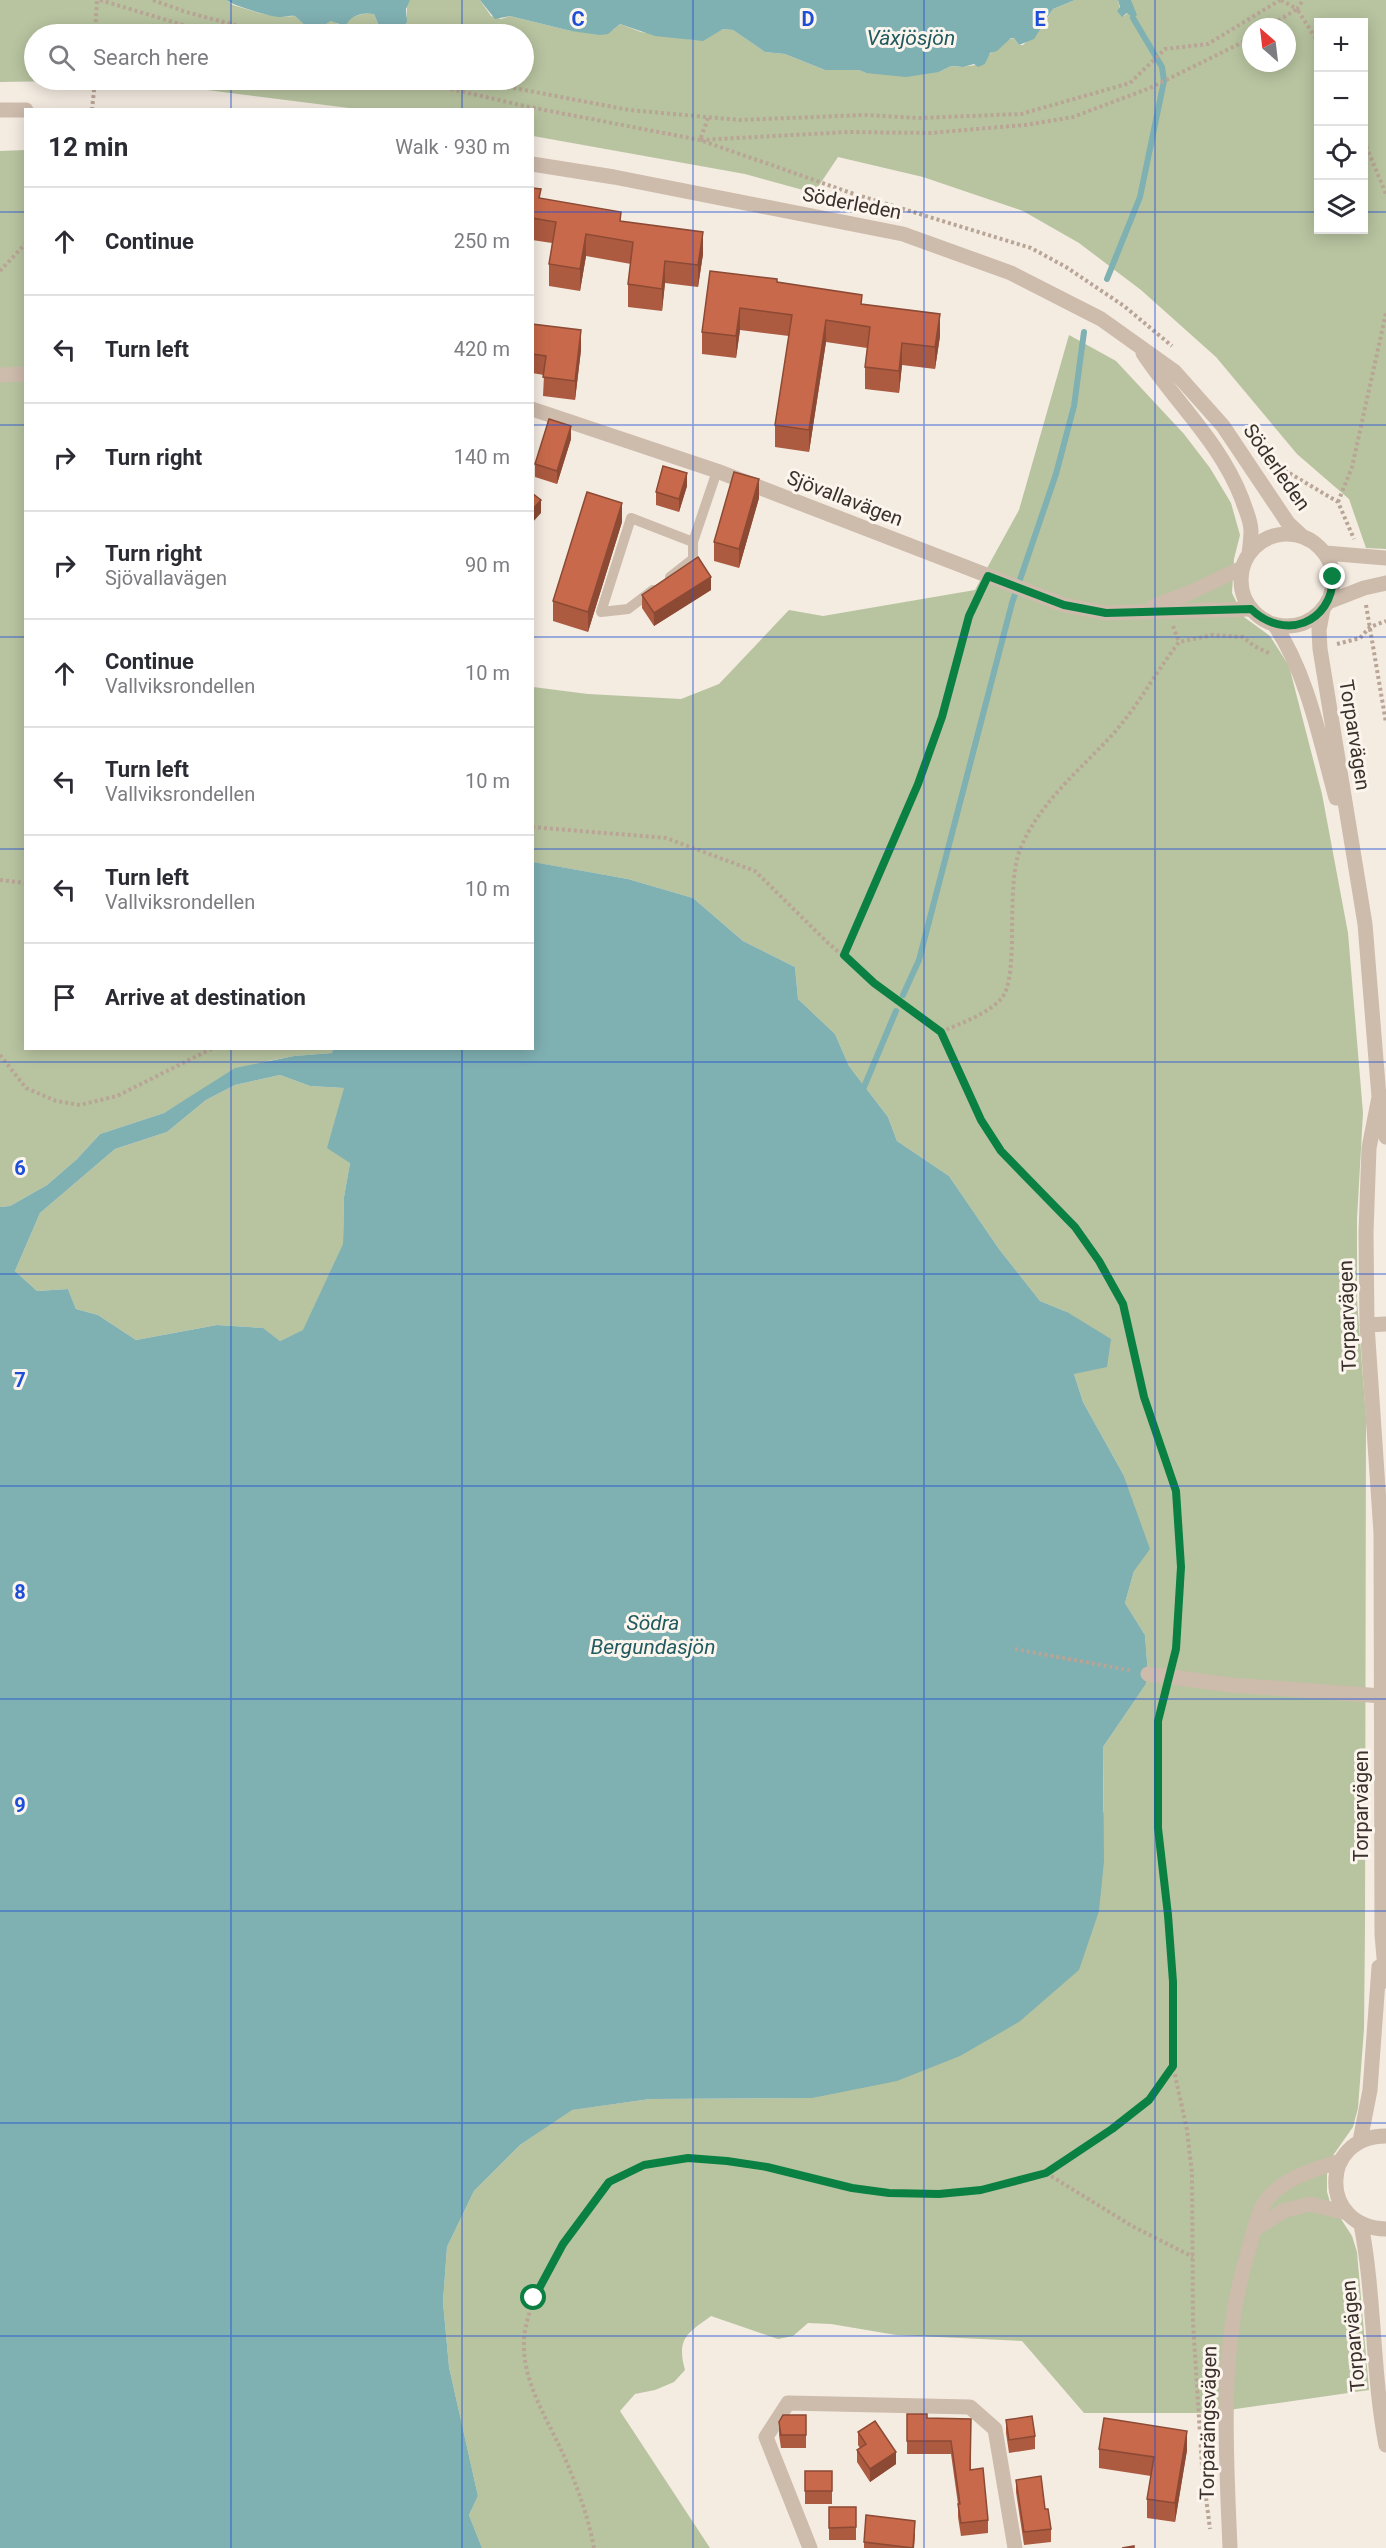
<!DOCTYPE html>
<html lang="en">
<head>
<meta charset="utf-8">
<style>
	body { margin:0; font-family:Roboto,sans-serif; background:#f2f2f3; color:#2b2b33 }
	.controls { position:absolute; right:18px; top:18px; display:grid; overflow:hidden; border-radius:0px; box-shadow:0 3px 15px #0003 }
	.controls button { width:54px; height:54px; display:grid; place-items:center; padding:0; border:0; border-bottom:2px solid #e1e1e2; background:#fff; color:#2b2b33; font:30px sans-serif }
	.compass { position:absolute; left:1242px; top:18px; width:54px; height:54px; border-radius:50%; background:#fff; box-shadow:0 3px 15px #0003; rotate:332deg }
	.stop { position:absolute; width:18px; height:18px; margin:-14px; border:4px solid #0b8043; border-radius:50%; background:#fff }
	.stop.end { background:#0b8043; border-color:#fff; box-shadow:0 2px 6px #0008 }
	.list { margin:0; padding:0; list-style:none }
	h2 { display:flex; justify-content:space-between; align-items:center; height:78px; margin:0; padding:0 24px; font-size:26px }
	h2 small { font-size:20px; font-weight:400; color:#7c7c81 }
	.list li { display:grid; grid-template-columns:39px 1fr auto; gap:18px; align-items:center; box-sizing:border-box; height:108px; padding:0 24px; border-top:2px solid #e1e1e2 }
	.list b { display:block; font-size:22px; white-space:nowrap }
	.list p { margin:0; font-size:20px; white-space:nowrap; color:#7c7c81 }
	.list em { font-size:20px; font-style:normal; color:#7c7c81 }
	.icon { flex:none; width:33px; height:33px; fill:none; stroke:currentColor; stroke-width:2; stroke-linecap:round; stroke-linejoin:round }
	.map { position:relative; flex:none; width:1386px; height:2548px; overflow:hidden }
	.search { position:absolute; background:#fff; box-shadow:0 3px 15px #0003; left:24px; top:24px; width:510px; height:66px; display:flex; align-items:center; gap:15px; box-sizing:border-box; padding:0 21px; border-radius:33px; color:#7c7c81; font-size:22px }
	.panel { position:absolute; background:#fff; box-shadow:0 3px 15px #0003; left:24px; top:108px; width:510px; height:942px; border-radius:0px }
	.map>svg:first-child { display:block }
</style>
</head>
<body>
<div class="map">
<svg width="1386" height="2548" viewBox="0 0 1386 2548">
	<rect width="100%" height="100%" fill="#f4ebe1"/>
	<path fill="#b8c4a0" fill-rule="evenodd" d="M 0,0 L 226,0 L 233,5 L 259,13 L 280,17 L 295,16 L 311,28 L 320,29 L 325,23 L 334,20 L 340,26 C 352,18 359,12 374,14 L 379,26 L 386,29 L 402,28 L 407,16 L 407,3 L 410,0 L 480,0 L 491,16 L 501,19 L 510,16 L 571,31 L 613,30 L 620,24 L 641,32 L 694,40 L 723,29 L 733,30 L 765,52 L 785,54 L 825,70 L 859,70 L 866,73 L 939,72 L 951,66 L 960,67 L 985,64 L 988,55 C 997,50 1004,39 1014,38 L 1019,45 L 1023,45 L 1043,26 L 1053,9 L 1075,0 L 1118,0 L 1121,14 L 1124,16 L 1133,9 L 1131,0 L 1386,0 L 1386,549 L 1366,548 L 1349,499 L 1297,454 L 1216,357 L 1141,290 L 1079,243 L 1023,211 L 923,177 L 838,157 L 814,193 L 745,174 L 533,136 L 532,110 L 357,109 L 129,80 L 0,82 ZM 1318,22 L 1364,22 L 1364,230 L 1318,230 ZM 1251,27 L 1287,27 L 1287,63 L 1251,63 ZM 34,34 L 524,34 L 524,80 L 34,80 Z
		M 26,150 L 26,1048 L 333,1049 L 332,1053 L 294,1056 L 268,1061 L 192,1096 L 164,1113 L 100,1134 L 77,1159 L 47,1185 L 10,1206 L 0,1207 L 0,151 Z
		M 1069,335 L 1116,361 L 1184,434 L 1210,468 L 1231,503 L 1240,535 L 1234,559 L 1232,593 L 1244,617 L 1270,636 L 1289,666 L 1322,794 L 1348,933 L 1363,1113 L 1357,1219 L 1357,1300 L 1366,1417 L 1365,1928 L 1364,2029 L 1358,2108 L 1353,2127 L 1334,2154 L 1327,2173 L 1327,2192 L 1330,2202 L 1352,2236 L 1357,2252 L 1369,2390 L 1208,2413 L 1084,2413 L 1022,2341 L 896,2335 L 831,2324 L 808,2323 L 793,2336 L 778,2339 L 711,2316 C 688,2333 676,2338 685,2370 L 674,2382 L 655,2390 L 635,2394 L 620,2411 L 710,2548 L 482,2548 L 469,2515 L 478,2496 L 449,2367 L 443,2302 L 447,2247 L 474,2191 L 520,2145 L 571,2110 L 650,2099 L 812,2098 L 1104,1812 L 1103,1747 L 1146,1684 L 1148,1674 L 1145,1635 L 1125,1603 L 1134,1571 L 1123,1474 L 1083,1402 L 1074,1374 L 1067,1312 L 1040,1301 L 999,1249 L 949,1176 L 897,1141 L 888,1117 L 849,1066 L 835,1034 L 798,999 L 795,967 L 743,941 L 693,898 L 628,879 L 532,862 L 533,687 L 588,694 L 681,699 L 719,684 L 789,610 L 823,616 L 975,590 L 1019,510 Z
		M 280,1075 L 310,1086 L 345,1088 L 339,1111 L 350,1163 L 344,1197 L 343,1245 L 304,1330 L 280,1341 L 262,1328 L 217,1325 L 136,1340 L 98,1315 L 76,1309 L 68,1289 L 37,1291 L 15,1271 L 40,1213 L 115,1149 L 167,1132 L 206,1100 L 235,1085 Z"/>
	<path fill="#7fb0b2" fill-rule="evenodd" d="M 226,0 L 410,0 L 406,9 L 407,22 L 400,30 L 393,34 L 379,26 L 374,14 C 361,12 352,15 345,26 L 331,21 L 316,29 L 304,24 L 295,16 C 289,15 286,17 281,17 C 271,17 234,6 226,0 Z
		M 480,0 L 1075,0 L 1053,9 L 1034,39 L 1019,45 L 1014,38 L 1011,38 L 997,51 L 990,53 L 985,64 L 978,67 L 974,64 L 963,67 L 951,66 L 939,72 L 906,77 L 866,73 L 859,70 L 825,70 L 785,54 L 765,52 L 733,30 L 723,29 L 703,41 L 655,36 L 620,24 L 608,34 L 600,35 L 571,31 L 510,16 L 495,19 Z
		M 1118,0 L 1131,0 L 1137,15 L 1133,18 L 1127,13 L 1122,17 L 1117,11 L 1120,7 Z
		M 533,862 L 628,879 L 693,898 L 743,941 L 795,967 L 798,999 L 835,1034 L 849,1066 L 888,1117 L 897,1141 L 949,1176 L 999,1249 L 1040,1301 L 1067,1312 L 1111,1339 L 1107,1367 L 1074,1374 L 1083,1402 L 1123,1474 L 1150,1549 L 1134,1571 L 1125,1603 L 1145,1635 L 1148,1674 L 1146,1684 L 1103,1747 L 1104,1861 L 1099,1911 L 1079,1970 L 1019,2022 L 960,2056 L 897,2081 L 812,2098 L 650,2099 L 572,2110 L 520,2145 L 474,2191 L 447,2247 L 443,2302 L 449,2367 L 478,2496 L 469,2515 L 482,2548 L 0,2548 L 0,1207 L 10,1206 L 47,1185 L 77,1159 L 100,1134 L 164,1113 L 235,1068 L 294,1056 L 332,1053 L 333,1049 L 532,1048 ZM 280,1075 L 310,1086 L 344,1088 L 327,1148 L 350,1163 L 344,1197 L 343,1244 L 303,1330 L 280,1341 L 263,1328 L 217,1325 L 136,1340 L 98,1315 L 76,1309 L 68,1289 L 37,1291 L 15,1271 L 40,1213 L 115,1149 L 167,1132 L 206,1100 L 235,1085 Z"/>
	<g fill="none" stroke-linecap="round" stroke-linejoin="round">
		<path stroke="#7fb0b2" stroke-width="6" d="M 1107,279 L 1140,197 L 1164,81 L 1162,67 L 1133,18
			M 903,995 L 919,960 L 1012,603 L 1056,474 L 1074,406 L 1084,332
			M 864,1087 L 896,1011"/>
		<path stroke="#b9a596" stroke-width="4" stroke-dasharray="3 3" stroke-linecap="butt" d="M 100,0 L 213,34
			M 153,0 L 186,12 L 269,34
			M 1281,0 L 1297,9 L 1303,0
			M 1268,27 L 1297,9 L 1318,42
			M 95,34 L 97,0
			M 422,80 L 451,89 L 529,107 L 700,140 L 854,194 L 1031,248 L 1066,267 L 1124,306 L 1172,346
			M 472,80 L 629,110 L 740,120 L 864,115 L 918,118 L 1021,114 L 1130,83 L 1165,49 L 1208,44 L 1280,0
			M 92,110 L 95,80
			M 708,118 L 700,140 L 848,132 L 930,133 L 1025,125 L 1073,117 L 1150,88 L 1251,38
			M 1364,141 L 1386,194
			M 0,271 L 26,243
			M 1269,461 L 1338,502 L 1354,539
			M 1338,502 L 1352,467 L 1386,313
			M 1366,605 L 1386,723
			M 1173,626 L 1179,642
			M 1337,644 L 1360,638 L 1370,627 L 1386,621
			M 532,827 L 666,838 L 755,871 L 827,942 L 874,983 L 941,1032 L 981,1120 L 1001,1151 L 1075,1227 L 1099,1261 L 1123,1304 L 1144,1397 L 1176,1491 L 1181,1567 L 1176,1649 L 1173,1661
			M 0,880 L 26,883
			M 844,955 C 879,877 916,800 942,719 C 956,675 963,631 983,589
			M 941,1032 C 961,1023 986,1015 1001,999 C 1021,977 1004,885 1021,847 C 1041,801 1080,770 1113,734 C 1138,706 1156,672 1179,642 L 1213,635 L 1243,637 L 1254,646 L 1271,654
			M 0,1055 L 26,1088 L 56,1101 L 80,1105 L 117,1096 L 213,1048
			M 1015,1649 L 1133,1671
			M 1165,1692 L 1158,1721 L 1158,1828 L 1168,1915 L 1173,1982 L 1173,2066 L 1187,2130 L 1192,2173 L 1193,2322 L 1202,2466 L 1210,2529
			M 1046,2173 L 1132,2226 L 1193,2257
			M 594,2548 C 588,2516 577,2486 564,2456 C 548,2420 522,2382 524,2341 C 525,2311 549,2263 566,2238 C 577,2224 596,2191 610,2182 C 677,2132 780,2173 853,2188 C 912,2200 988,2196 1045,2174 C 1055,2169 1065,2160 1075,2154 C 1099,2138 1128,2122 1149,2100 C 1158,2091 1165,2078 1173,2067"/>
		<path stroke="#cdbbac" stroke-width="10" d="M 670,577 L 693,559 L 693,542
			M 653,590 L 628,609 L 601,612 L 631,518 L 693,542 L 717,471"/>
		<path stroke="#cdbbac" stroke-width="15" d="M 0,375 L 26,374
			M 532,409 L 717,471 L 1064,605 L 1106,613 L 1251,609
			M 1325,553 L 1386,558
			M 1328,602 L 1364,588 L 1386,583
			M 1154,606 L 1189,593 L 1242,568
			M 1367,1325 L 1386,1324
			M 1148,1674 L 1231,1685 L 1382,1696
			M 810,2548 L 766,2437 L 788,2403 L 970,2407 L 995,2429 L 1015,2548"/>
		<path stroke="#cdbbac" stroke-width="15" d="M 0,110 L 26,110
			M 532,164 L 614,177 L 903,234 L 1011,273 L 1101,319 L 1174,371 L 1223,426 L 1288,523 L 1302,536
			M 1143,353 C 1176,403 1220,442 1242,499 C 1245,509 1251,520 1251,531 C 1251,538 1250,546 1249,554
			M1241 580a46 46 0 1 1 92 0a46 46 0 1 1-92 0Z
			M 1323,609 L 1319,630 L 1320,649 L 1365,924 L 1379,1097 L 1386,1137
			M 1274,624 C 1308,675 1320,740 1336,798
			M 1379,1097 L 1369,1148 L 1366,1232 L 1367,1325 L 1381,1533 L 1382,1934 L 1386,1981
			M 1386,2136 C 1319,2136 1319,2228 1386,2229
			M 1360,2141 L 1370,2090 L 1379,1967
			M 1361,2224 C 1375,2297 1372,2372 1386,2445
			M 1255,2229 L 1283,2211 L 1310,2204 L 1347,2213
			M 1230,2548 C 1226,2447 1218,2347 1249,2249 C 1253,2236 1256,2217 1263,2205 C 1279,2179 1313,2170 1341,2161"/>
	</g>
	<path fill="#ac5a40" d="M 532,188 L 541,199 L 621,221 L 703,254 L 698,287 L 665,283 L 662,311 L 628,307 L 628,284 L 631,264 L 586,256 L 580,291 L 549,286 L 549,264 L 552,243 L 532,240 Z
		M 777,282 L 862,304 L 940,336 L 935,369 L 902,365 L 899,393 L 865,389 L 865,367 L 867,348 L 826,342 L 809,452 L 775,447 L 775,425 L 789,336 L 740,330 L 736,358 L 702,354 L 702,332 Z
		M 532,324 L 581,350 L 575,400 L 543,396 L 544,375 L 532,373 Z
		M 571,439 L 557,484 L 535,477 L 535,464 Z
		M 687,486 L 679,512 L 656,505 L 656,492 Z
		M 759,498 L 739,568 L 714,561 L 714,542 Z
		M 622,522 L 588,632 L 553,621 L 553,601 Z
		M 711,590 L 654,626 L 642,608 L 642,595 Z
		M 907,2414 L 927,2418 L 971,2419 L 971,2470 L 988,2520 L 988,2533 L 961,2536 L 958,2517 L 958,2504 L 951,2454 L 907,2454 Z
		M 806,2415 L 806,2448 L 781,2448 L 779,2435 L 779,2422 Z
		M 1006,2420 L 1035,2436 L 1035,2449 L 1009,2453 L 1006,2433 Z
		M 858,2432 L 896,2464 L 870,2482 L 857,2462 L 857,2450 L 860,2448 L 858,2445 Z
		M 1099,2449 L 1187,2450 L 1175,2522 L 1147,2518 L 1147,2499 L 1151,2476 L 1099,2468 Z
		M 805,2471 L 832,2471 L 832,2504 L 805,2504 Z
		M 1016,2480 L 1045,2509 L 1051,2529 L 1051,2542 L 1024,2545 L 1016,2492 Z
		M 829,2507 L 856,2507 L 856,2540 L 829,2540 Z
		M 915,2534 L 914,2548 L 864,2548 L 864,2542 Z"/>
	<path fill="#8c4a34" d="M 703,232 L 703,254 L 698,287 L 698,265 Z
		M 586,234 L 586,256 L 580,291 L 580,269 Z
		M 665,261 L 665,283 L 662,311 L 662,289 Z
		M 740,308 L 740,330 L 736,358 L 736,336 Z
		M 940,314 L 940,336 L 935,369 L 935,347 Z
		M 826,320 L 826,342 L 809,452 L 809,430 Z
		M 581,330 L 581,350 L 575,400 L 575,381 Z
		M 902,343 L 902,365 L 899,393 L 899,371 Z
		M 571,426 L 571,439 L 557,484 L 557,471 Z
		M 687,473 L 687,486 L 679,512 L 679,499 Z
		M 759,479 L 759,498 L 739,568 L 739,549 Z
		M 541,500 L 541,513 L 532,523 L 532,510 Z
		M 622,503 L 622,522 L 588,632 L 588,612 Z
		M 711,577 L 711,590 L 654,626 L 654,613 Z
		M 1187,2431 L 1187,2450 L 1175,2522 L 1175,2503 Z
		M 896,2452 L 896,2464 L 870,2482 L 870,2469 Z
		M 915,2521 L 914,2548 L 913,2548 Z"/>
	<path fill="#c8694b" stroke="#8c4a34" stroke-width="1.5" d="M 532,188 L 541,189 L 539,198 L 621,212 L 620,221 L 703,232 L 698,265 L 665,261 L 662,289 L 628,284 L 633,242 L 586,234 L 580,269 L 549,264 L 556,222 L 532,218 Z
		M 710,271 L 777,279 L 777,282 L 862,295 L 861,304 L 940,314 L 935,347 L 902,343 L 899,371 L 865,367 L 870,327 L 826,320 L 809,430 L 775,425 L 792,315 L 740,308 L 736,336 L 702,332 Z
		M 532,324 L 581,330 L 575,381 L 543,377 L 546,356 L 532,354 Z
		M 549,419 L 571,426 L 557,471 L 535,464 Z
		M 663,466 L 687,473 L 679,499 L 656,492 Z
		M 734,472 L 759,479 L 739,549 L 714,542 Z
		M 587,492 L 622,503 L 588,612 L 553,601 Z
		M 532,493 L 541,500 L 532,510 Z
		M 698,557 L 711,577 L 654,613 L 642,595 Z
		M 907,2414 L 927,2414 L 927,2418 L 971,2419 L 970,2470 L 983,2468 L 988,2520 L 961,2523 L 958,2504 L 960,2504 L 951,2441 L 907,2441 Z
		M 783,2415 L 806,2415 L 806,2435 L 781,2435 L 779,2422 Z
		M 1032,2416 L 1035,2436 L 1009,2440 L 1006,2420 Z
		M 1104,2418 L 1187,2431 L 1175,2503 L 1147,2499 L 1154,2457 L 1099,2449 Z
		M 875,2421 L 896,2452 L 870,2469 L 857,2450 L 866,2444 L 858,2432 Z
		M 805,2471 L 832,2471 L 832,2491 L 805,2491 Z
		M 1041,2476 L 1045,2509 L 1048,2509 L 1051,2529 L 1024,2532 L 1016,2480 Z
		M 829,2507 L 856,2507 L 856,2527 L 829,2528 Z
		M 866,2515 L 915,2521 L 913,2548 L 864,2542 Z
		M 1134,2546 L 1134,2548 L 1122,2548 Z"/>
	<g fill="none" stroke-linecap="round" stroke-linejoin="round">
		<path stroke="#0b8043" stroke-width="8" d="M 534,2298 L 563,2244 L 609,2182 L 644,2165 L 688,2158 L 727,2161 L 767,2167 L 852,2188 L 889,2193 L 939,2194 L 981,2190 L 1046,2173 L 1112,2129 L 1149,2100 L 1173,2066 L 1173,1982 L 1168,1915 L 1158,1828 L 1158,1721 L 1176,1649 L 1181,1567 L 1176,1491 L 1144,1397 L 1123,1304 L 1099,1261 L 1075,1227 L 1001,1151 L 981,1120 L 941,1032 L 874,983 L 844,955 L 918,784 L 942,717 L 969,616 L 988,576 L 1064,605 L 1106,613 L 1251,609 C 1284,641 1332,624 1333,577"/>
	</g>
	<path fill="none" stroke="#1d4ed8" stroke-width="1.5" stroke-opacity="0.55" d="M 231,0 L 231,34M 462,0 L 462,34M 693,0 L 693,2548M 924,0 L 924,2548M 1155,0 L 1155,2548M 231,80 L 231,110M 462,80 L 462,110M 0,212 L 26,212M 532,212 L 1318,212M 1364,212 L 1386,212M 0,425 L 26,425M 532,425 L 1386,425M 0,637 L 26,637M 532,637 L 1386,637M 0,849 L 26,849M 532,849 L 1386,849M 231,1048 L 231,2548M 462,1048 L 462,2548M 0,1062 L 1386,1062M 0,1274 L 1386,1274M 0,1486 L 1386,1486M 0,1699 L 1386,1699M 0,1911 L 1386,1911M 0,2123 L 1386,2123M 0,2336 L 1386,2336"/>
	<g text-anchor="middle" dominant-baseline="central" stroke-width="6" stroke-linejoin="round" paint-order="stroke">
		<g font-size="20" fill="#3b302b" stroke="#fbf5ee">
			<text transform="translate(852 203) rotate(11)">Söderleden</text>
			<text transform="translate(1277 467) rotate(55)">Söderleden</text>
			<text transform="translate(845 498) rotate(21)">Sjövallavägen</text>
			<text transform="translate(1355 735) rotate(81)">Torparvägen</text>
			<text transform="translate(1347 1316) rotate(-92)">Torparvägen</text>
			<text transform="translate(1361 1806) rotate(-90)">Torparvägen</text>
			<text transform="translate(1353 2336) rotate(-95)">Torparvägen</text>
			<text transform="translate(1208 2423) rotate(-89)">Torparängsvägen</text>
		</g>
		<g font-size="21" font-style="italic" fill="#1f5a5e" stroke="#fbf5ee">
			<text x="911" y="38">Växjösjön</text>
			<text x="653" y="1623">Södra<tspan x="653" dy="24">Bergundasjön</tspan></text>
		</g>
	</g>
	<g font-size="20" text-anchor="middle" font-weight="bold" fill="#1d4ed8" stroke="#fbf5ee" stroke-width="6" stroke-linejoin="round" paint-order="stroke">
		<text x="578" y="26">C</text>
		<text x="808" y="26">D</text>
		<text x="1040" y="26">E</text>
		<text x="20" y="1175">6</text>
		<text x="20" y="1387">7</text>
		<text x="20" y="1599">8</text>
		<text x="20" y="1812">9</text>
	</g>
</svg>
<div class="controls">
<button>+</button>
<button>−</button>
<button><svg class="icon" aria-label="locate" viewBox="0 0 24 24"><circle cx="12" cy="12" r="6"/><path d="M12 2v4M12 18v4M2 12h4M18 12h4"/></svg></button>
<button><svg class="icon" aria-label="layers" viewBox="0 0 24 24"><path d="M12 4l9 5-9 5-9-5zM3 14l9 5 9-5"/></svg></button>
</div>
<svg class="compass" viewBox="-18 -18 36 36"><path d="M0-13l5 13h-10z" fill="#e53935"/><path d="M0 13l5-13h-10z" fill="#7c7c81"/></svg>
<div class="stop" style="left:534px;top:2298px"></div>
<div class="stop end" style="left:1333px;top:577px"></div>
<div class="search"><svg class="icon" aria-label="search" viewBox="0 0 24 24"><circle cx="10" cy="10" r="6"/><path d="M15 15l6 6"/></svg>Search here</div>
<section class="panel">
<h2>12 min<small>Walk · 930 m</small></h2>
<ul class="list">
<li><svg class="icon" aria-label="ahead" viewBox="0 0 24 24"><path d="M12 20V5M6 11l6-6 6 6"/></svg><div><b>Continue</b></div><em>250 m</em></li>
<li><svg class="icon" aria-label="left" viewBox="0 0 24 24"><path d="M17 20v-9H6M10 6l-5 5 5 5"/></svg><div><b>Turn left</b></div><em>420 m</em></li>
<li><svg class="icon" aria-label="right" viewBox="0 0 24 24"><path d="M7 20v-9h11M14 6l5 5-5 5"/></svg><div><b>Turn right</b></div><em>140 m</em></li>
<li><svg class="icon" aria-label="right" viewBox="0 0 24 24"><path d="M7 20v-9h11M14 6l5 5-5 5"/></svg><div><b>Turn right</b><p>Sjövallavägen</p></div><em>90 m</em></li>
<li><svg class="icon" aria-label="ahead" viewBox="0 0 24 24"><path d="M12 20V5M6 11l6-6 6 6"/></svg><div><b>Continue</b><p>Vallviksrondellen</p></div><em>10 m</em></li>
<li><svg class="icon" aria-label="left" viewBox="0 0 24 24"><path d="M17 20v-9H6M10 6l-5 5 5 5"/></svg><div><b>Turn left</b><p>Vallviksrondellen</p></div><em>10 m</em></li>
<li><svg class="icon" aria-label="left" viewBox="0 0 24 24"><path d="M17 20v-9H6M10 6l-5 5 5 5"/></svg><div><b>Turn left</b><p>Vallviksrondellen</p></div><em>10 m</em></li>
<li><svg class="icon" aria-label="arrive" viewBox="0 0 24 24"><path d="M6 21V4h12l-3 4 3 4H6"/></svg><div><b>Arrive at destination</b></div></li>
</ul>
</section>
</div>
</body>
</html>
